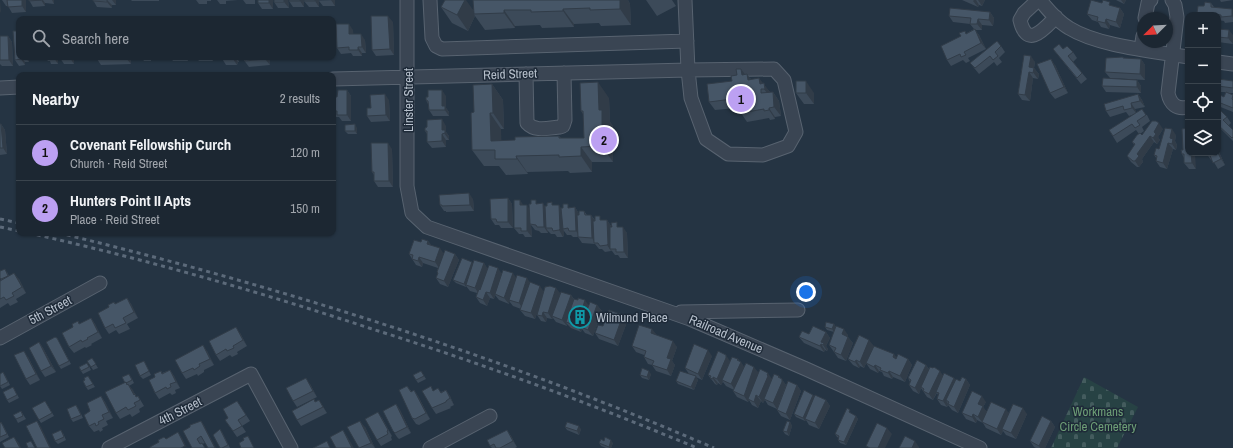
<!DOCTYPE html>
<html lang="en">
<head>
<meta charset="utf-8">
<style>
	body { margin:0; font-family:"Archivo Narrow",sans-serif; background:#29333e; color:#f1f3f6 }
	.controls { position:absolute; right:12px; top:12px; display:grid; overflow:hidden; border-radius:8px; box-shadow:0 1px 3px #0004 }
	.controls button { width:36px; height:36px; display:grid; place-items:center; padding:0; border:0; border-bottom:1px solid #3a444d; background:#1c2732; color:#f1f3f6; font:20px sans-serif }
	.compass { position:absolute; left:1137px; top:12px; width:36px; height:36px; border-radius:50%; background:#1c2732; box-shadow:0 1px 3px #0004; rotate:246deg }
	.you { position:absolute; left:806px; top:292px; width:14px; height:14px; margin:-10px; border:3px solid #fff; border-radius:50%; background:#1a73e8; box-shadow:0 0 0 6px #1a73e833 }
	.badge { display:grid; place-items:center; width:26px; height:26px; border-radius:50%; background:#bca0f2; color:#111; font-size:13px; font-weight:700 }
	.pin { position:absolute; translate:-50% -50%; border:2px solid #fff; box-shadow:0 1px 4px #0006 }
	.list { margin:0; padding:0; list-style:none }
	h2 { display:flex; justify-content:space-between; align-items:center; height:52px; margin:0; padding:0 16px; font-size:17px }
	h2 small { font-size:13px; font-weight:400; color:#a0a5ac }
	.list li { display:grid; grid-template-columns:26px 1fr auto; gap:12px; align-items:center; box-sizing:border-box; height:56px; padding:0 16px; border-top:1px solid #3a444d }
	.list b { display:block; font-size:15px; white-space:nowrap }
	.list p { margin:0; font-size:13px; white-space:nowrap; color:#a0a5ac }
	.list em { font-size:13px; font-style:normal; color:#a0a5ac }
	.icon { flex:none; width:22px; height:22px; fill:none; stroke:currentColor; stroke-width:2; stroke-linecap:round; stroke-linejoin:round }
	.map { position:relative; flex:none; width:1233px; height:448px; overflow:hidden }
	.search { position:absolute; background:#1c2732; box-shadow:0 1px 3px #0004; left:16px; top:16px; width:320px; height:44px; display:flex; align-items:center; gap:10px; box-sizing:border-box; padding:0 14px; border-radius:8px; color:#a0a5ac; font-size:15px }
	.panel { position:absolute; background:#1c2732; box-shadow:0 1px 3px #0004; left:16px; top:72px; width:320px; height:164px; border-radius:8px }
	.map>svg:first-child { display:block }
</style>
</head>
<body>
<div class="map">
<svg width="1233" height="448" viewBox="0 0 1233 448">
	<defs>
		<pattern id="cemetery-stones" width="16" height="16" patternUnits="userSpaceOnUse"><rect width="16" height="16" fill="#274244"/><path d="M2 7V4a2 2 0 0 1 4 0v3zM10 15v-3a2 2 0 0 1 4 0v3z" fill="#445c5e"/></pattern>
	</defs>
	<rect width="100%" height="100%" fill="#253443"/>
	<path fill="url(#cemetery-stones)" d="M 1084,377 L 1138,407 L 1117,448 L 1051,448 Z"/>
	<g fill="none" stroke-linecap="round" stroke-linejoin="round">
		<g stroke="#586370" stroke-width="15">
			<path id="minor" d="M 407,0 L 407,186 L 412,213 L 427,227 L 690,319 L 806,369 L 980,448
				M 430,0 L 432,38 L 436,46 L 442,49 L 687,41
				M 1038,0 L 1024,13 L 1020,20 C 1027,50 1044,29 1056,17
				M 1040,0 C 1048,10 1057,21 1069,28 C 1098,46 1153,51 1188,57
				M 1172,0 L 1175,5 L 1177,17 L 1168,93 C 1170,104 1177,110 1188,107
				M 1145,18 L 1148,3 L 1151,0
				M 1141,49 L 1143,36
				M 1218,62 L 1233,64
				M 526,74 L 527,123 C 535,132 548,128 560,127 L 563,126 L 565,120 L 564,73
				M 333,79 L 688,70 L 774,69 L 784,80 L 796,132 L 788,146 L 763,155 L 728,154 L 706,139 L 691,98 L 688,70 L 685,0
				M 0,88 L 19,87
				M 681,312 L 798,310
				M 0,338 L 100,283
				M 109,448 L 251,374 L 291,448
				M 430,448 L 490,416"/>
		</g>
		<use href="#minor" stroke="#3a4553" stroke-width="13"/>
		<path stroke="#5c6a7a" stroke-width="3" stroke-dasharray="4 4" stroke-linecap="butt" d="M 0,219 L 19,223
			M 0,227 L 19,231
			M 29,233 C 144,259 257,291 369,328 C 480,363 590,403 697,448
			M 59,233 C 282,287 503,357 714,448"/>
	</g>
	<path fill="#3c4a59" d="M 2,0 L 26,0 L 26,12 L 12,13 L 8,6 L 6,6 Z
		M 29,0 L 54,0 L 54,4 L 45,3 L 45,6 L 33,7 Z
		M 93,0 L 116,0 L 116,5 L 112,5 L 112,8 L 97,7 Z
		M 131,0 L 159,0 L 159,1 L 132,1 Z
		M 196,0 L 211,0 L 211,1 L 207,1 L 207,4 L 199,4 Z
		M 217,0 L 238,0 L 226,1 L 226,4 L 220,4 Z
		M 243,0 L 255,0 L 255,4 L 246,4 Z
		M 258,0 L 273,0 L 273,9 L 262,9 L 258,3 Z
		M 288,0 L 289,8 L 278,8 L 274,2 Z
		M 304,0 L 304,7 L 293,7 L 289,1 Z
		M 335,0 L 335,6 L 323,6 L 319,1 L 319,7 L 309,7 L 304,1 Z
		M 473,0 L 628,0 L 630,4 L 631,25 L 601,26 L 599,23 L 574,24 L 574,27 L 542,28 L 540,25 L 515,26 L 515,28 L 485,30 L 475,16 L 468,31 L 452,23 L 441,7 L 474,10 Z
		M 646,0 L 672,0 L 676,6 L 657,16 Z
		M 962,0 L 985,0 L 982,6 L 979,5 L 978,7 Z
		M 1116,0 L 1126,0 L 1124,4 Z
		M 1220,0 L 1233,0 L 1221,2 Z
		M 1211,3 L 1214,7 L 1233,10 L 1233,22 L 1225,23 L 1224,21 L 1218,20 L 1218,15 L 1199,15 L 1197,13 L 1204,6 Z
		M 1113,6 L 1120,8 L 1124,14 L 1120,28 L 1110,25 L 1109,29 L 1101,27 L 1098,22 L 1092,20 L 1087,14 Z
		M 990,12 L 994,18 L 993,26 L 982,25 L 982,30 L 975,30 L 979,35 L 986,49 L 968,58 L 970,61 L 966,63 L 963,60 L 951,66 L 947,60 L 967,33 L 974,29 L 970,24 L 953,22 L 949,16 Z
		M 393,22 L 394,55 L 376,56 L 372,50 Z
		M 1218,29 L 1229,30 L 1233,44 L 1218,42 Z
		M 353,30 L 353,34 L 365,40 L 366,53 L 362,53 L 362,56 L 353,56 L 351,53 L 341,54 L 337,48 Z
		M 18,31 L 19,57 L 29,57 L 29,62 L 25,62 L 25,65 L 19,66 L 15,60 Z
		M 0,36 L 8,36 L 12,42 L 13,66 L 2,66 L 0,64 Z
		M 1001,46 L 1005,52 L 999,58 L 1002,62 L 997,66 L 994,62 L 979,74 L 970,63 Z
		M 1053,49 L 1063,49 L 1073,52 L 1077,58 L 1073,62 L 1087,79 L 1081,84 Z
		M 1024,55 L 1035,62 L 1034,68 L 1039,74 L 1038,79 L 1033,78 L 1030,101 L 1022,100 L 1018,94 Z
		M 45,57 L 58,57 L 58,64 L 51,64 L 50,61 L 48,61 Z
		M 74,57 L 74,64 L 64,64 L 60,58 Z
		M 97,57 L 130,57 L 131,64 L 101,65 L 97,59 Z
		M 140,57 L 151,57 L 151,61 L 144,61 L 142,58 L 141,58 Z
		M 157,57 L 167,57 L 167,60 L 162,60 L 159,57 Z
		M 170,57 L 193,57 L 193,58 L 188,58 L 188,61 L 173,61 Z
		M 196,57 L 213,57 L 213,61 L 199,61 Z
		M 221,57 L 239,57 L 239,62 L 238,62 L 237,65 L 226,65 Z
		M 243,57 L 269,57 L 270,65 L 249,67 L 243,59 Z
		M 277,57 L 291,57 L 292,59 L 279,60 Z
		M 1123,57 L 1124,58 L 1141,59 L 1145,65 L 1145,80 L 1110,78 L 1105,72 Z
		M 1055,65 L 1068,93 L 1055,99 L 1050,93 Z
		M 745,74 L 751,79 L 763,84 L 770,92 L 773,92 L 779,101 L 781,116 L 775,117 L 775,119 L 770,120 L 769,118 L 747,122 L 741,113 L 741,111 L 738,111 L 736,108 L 715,110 L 709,102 L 732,81 Z
		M 1218,79 L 1233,81 L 1233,93 L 1228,93 L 1233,95 L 1233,112 L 1218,106 L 1218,102 L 1224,97 L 1226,92 L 1221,92 L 1218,87 Z
		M 1137,80 L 1141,86 L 1141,93 L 1106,92 L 1102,86 Z
		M 492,84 L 503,100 L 504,129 L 501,129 L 501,141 L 559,136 L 561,138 L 584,138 L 583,114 L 581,111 L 609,98 L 610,122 L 613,126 L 613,162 L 592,162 L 592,172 L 570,173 L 568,171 L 527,172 L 528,174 L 506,175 L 499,166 L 484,166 L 472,150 L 474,112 Z
		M 347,90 L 351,96 L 351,121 L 342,121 L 339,117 L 334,117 L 333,116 L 333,97 L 337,97 Z
		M 796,93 L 814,93 L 814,104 L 804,104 Z
		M 1138,94 L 1142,100 L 1145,107 L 1135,109 L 1136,113 L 1147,115 L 1150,121 L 1142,127 L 1144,131 L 1140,134 L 1142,135 L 1163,129 L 1158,137 L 1160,140 L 1157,144 L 1154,142 L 1142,159 L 1143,162 L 1139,167 L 1137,167 L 1131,162 L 1127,156 L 1135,146 L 1132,142 L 1139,134 L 1136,130 L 1117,143 L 1109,130 L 1135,114 L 1129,116 L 1126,112 L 1110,117 L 1106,111 Z
		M 446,96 L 446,108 L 449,112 L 449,116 L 433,116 L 429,110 L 428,104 L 426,100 L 428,97 Z
		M 389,100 L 390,121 L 371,122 L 367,116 L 371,108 Z
		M 1218,114 L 1227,117 L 1231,123 L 1229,125 L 1233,130 L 1233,141 L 1218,126 Z
		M 0,124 L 1,124 L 5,130 L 7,154 L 0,155 Z
		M 446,126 L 446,132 L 449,136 L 449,140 L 446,140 L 446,147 L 432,148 L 427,142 L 427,134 L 425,131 Z
		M 357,128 L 357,134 L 348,134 L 345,131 Z
		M 1176,135 L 1175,141 L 1177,145 L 1176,150 L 1173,149 L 1167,169 L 1160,167 L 1156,161 L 1157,159 L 1154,155 L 1159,149 Z
		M 392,149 L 393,187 L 378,187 L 374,181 L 374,175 L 372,172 Z
		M 1218,150 L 1225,165 L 1218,169 L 1212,159 L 1211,160 L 1206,153 L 1218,153 Z
		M 1188,153 L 1196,169 L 1189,169 L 1184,163 L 1184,158 L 1182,154 Z
		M 1196,153 L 1201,153 L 1201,156 L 1198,156 Z
		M 508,198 L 512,204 L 513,228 L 501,228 L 499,225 L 495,225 L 491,219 Z
		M 473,199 L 474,211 L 446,212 L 446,211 L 444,211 L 440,205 Z
		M 539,204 L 545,207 L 554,205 L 561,209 L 575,207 L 579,214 L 579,215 L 584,211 L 587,215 L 591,215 L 595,220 L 607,220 L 611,226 L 611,227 L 620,227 L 627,233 L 628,258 L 620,258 L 618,255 L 615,255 L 612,251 L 611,251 L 605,252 L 602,249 L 599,249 L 595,244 L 582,243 L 578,237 L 573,237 L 571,235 L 567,235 L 564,231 L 564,235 L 563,237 L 557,237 L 555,234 L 551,234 L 548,231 L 548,233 L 541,233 L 539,231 L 535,230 L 531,225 L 532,237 L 525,237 L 523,234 L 519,234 L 514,228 L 523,205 L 530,209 Z
		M 428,241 L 432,246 L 443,254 L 455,254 L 459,260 L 448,287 L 440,284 L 436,278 L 438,274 L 437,272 L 438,268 L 423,263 L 422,267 L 416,265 L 409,254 L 421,242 Z
		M 473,263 L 484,263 L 487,269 L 530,282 L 544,292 L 571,295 L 574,299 L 588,305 L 597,305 L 602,311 L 593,336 L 585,333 L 582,329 L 581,332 L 571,328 L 567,324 L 567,326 L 556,322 L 553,318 L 552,319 L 547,318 L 546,322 L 541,321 L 537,315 L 542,298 L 535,319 L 525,316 L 520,310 L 521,309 L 513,306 L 509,301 L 509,304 L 499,300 L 495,295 L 494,299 L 490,298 L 487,306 L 480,303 L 476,297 L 477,293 L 470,291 L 466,286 L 466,287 L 456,283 L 453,280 Z
		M 7,272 L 9,276 L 19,279 L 26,293 L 16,299 L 18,302 L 10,306 L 8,303 L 0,308 L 0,281 L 1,280 L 0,278 Z
		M 127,298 L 131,304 L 138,318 L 127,324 L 130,329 L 119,334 L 116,330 L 109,334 L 105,328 L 109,307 L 114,302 L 116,304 Z
		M 623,315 L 627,322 L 618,346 L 599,339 L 595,333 L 603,326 Z
		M 91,318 L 95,324 L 102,338 L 91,344 L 92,345 L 86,348 L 85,347 L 74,353 L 69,347 L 73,327 L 78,321 L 80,324 Z
		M 834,324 L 836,327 L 848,335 L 847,337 L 848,337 L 853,343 L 846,361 L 838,358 L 834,352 L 829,345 L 834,332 L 827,330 L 825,327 Z
		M 826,332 L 830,338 L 826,346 L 828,349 L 827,351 L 825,350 L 824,352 L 804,343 L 799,337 L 809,334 Z
		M 240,333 L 247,346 L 237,352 L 238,354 L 232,357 L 230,355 L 220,361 L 216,355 Z
		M 657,335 L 677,347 L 672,361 L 675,365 L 671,376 L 656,371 L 652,365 L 648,364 L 644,357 L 644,355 L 636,352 L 632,346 Z
		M 57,338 L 71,364 L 61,369 L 59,366 Z
		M 39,342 L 43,348 L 56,372 L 45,377 L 41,371 Z
		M 874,346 L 864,368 L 860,366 L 859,368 L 853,365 L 848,359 Z
		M 207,351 L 214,365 L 204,370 L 204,372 L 198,376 L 197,374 L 186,379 L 182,373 Z
		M 712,356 L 702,380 L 696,377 L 698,380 L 694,390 L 678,384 L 676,381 L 689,374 L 685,368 Z
		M 28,357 L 40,380 L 30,385 L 26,379 Z
		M 896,357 L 908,359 L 912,365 L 905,382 L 893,377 L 892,379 L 884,376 L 882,372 L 879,371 L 878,373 L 870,369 L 866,363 Z
		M 92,358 L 98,368 L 93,370 L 91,367 Z
		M 738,359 L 744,367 L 772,379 L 779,376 L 786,385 L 797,385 L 801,391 L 790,420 L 781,416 L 777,410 L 777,409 L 768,405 L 765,400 L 763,403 L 761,401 L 758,408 L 752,405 L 749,400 L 748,402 L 737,397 L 733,391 L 734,390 L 726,386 L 723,382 L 721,385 L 718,383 L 717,385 L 715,384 L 708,375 L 730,361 Z
		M 144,361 L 151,375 L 143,379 L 140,376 Z
		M 926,365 L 929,369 L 943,376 L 954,378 L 955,380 L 960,381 L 966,379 L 970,385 L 958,413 L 952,410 L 948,405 L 947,407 L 941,405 L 937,399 L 938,395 L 937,393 L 933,400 L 927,397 L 921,388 L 919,394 L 913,391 L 909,385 L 910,382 L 908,378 Z
		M 89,366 L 91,370 L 83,374 L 81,371 Z
		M 170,370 L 174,376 L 180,388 L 175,390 L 176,393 L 172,395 L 170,393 L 159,399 L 155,393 L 155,377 L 161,371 L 162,373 Z
		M 421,371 L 426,379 L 418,383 L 416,380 Z
		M 651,374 L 649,380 L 642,378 L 640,375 Z
		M 5,375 L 10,385 L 2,389 L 0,386 Z
		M 88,376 L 95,387 L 88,390 L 86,387 L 85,380 Z
		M 131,377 L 134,383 L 129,386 L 135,394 L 136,397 L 138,396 L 144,406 L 139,409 L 140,412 L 132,417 L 130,414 L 120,419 L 116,413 L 125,383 Z
		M 310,384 L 317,397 L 297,407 L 293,401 Z
		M 407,386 L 412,392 L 414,390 L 418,396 L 430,419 L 419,425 L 416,424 L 412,418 Z
		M 13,387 L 19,398 L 9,403 L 7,400 Z
		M 434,390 L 441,392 L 446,390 L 450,396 L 454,405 L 450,407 L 451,408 L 436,414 L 432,408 Z
		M 813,395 L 814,397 L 826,400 L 830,406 L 819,429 L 809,425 L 806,420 L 805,421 L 796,417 L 794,414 Z
		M 101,396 L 105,402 L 113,418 L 106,421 L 108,425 L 102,428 L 103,430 L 100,432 L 99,430 L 94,432 L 89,426 L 90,411 Z
		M 314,399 L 316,402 L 319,400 L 327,413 L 301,426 L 297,420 Z
		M 45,401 L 54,416 L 41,423 L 39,420 Z
		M 237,401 L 250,421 L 242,426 L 246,432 L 237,437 L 225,420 L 228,418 Z
		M 986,402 L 983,407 L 986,411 L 1027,414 L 1016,439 L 1006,435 L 1003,431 L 1001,435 L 986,428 L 983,423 L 977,420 L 976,423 L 966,419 L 962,413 Z
		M 396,404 L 400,410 L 411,433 L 399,439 L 397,437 L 393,431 Z
		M 78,408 L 83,418 L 73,422 L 71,419 Z
		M 21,411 L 26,419 L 18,423 L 16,419 Z
		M 852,413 L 852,414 L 856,416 L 858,419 L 846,445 L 840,443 L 838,440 L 839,438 L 837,437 L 835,434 Z
		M 382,418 L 392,436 L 391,437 L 392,440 L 381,446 L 377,440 Z
		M 201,421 L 205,427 L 205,443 L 192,448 Z
		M 1051,421 L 1055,427 L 1045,448 L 1036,448 L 1034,447 L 1030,441 Z
		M 790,422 L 792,426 L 789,436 L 785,434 L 783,431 Z
		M 0,423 L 3,425 L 9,437 L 0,442 Z
		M 365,427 L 375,448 L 359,448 Z
		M 565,427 L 581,429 L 579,435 L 567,430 Z
		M 507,430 L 511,436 L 517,447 L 515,448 L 492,448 L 490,446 Z
		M 222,432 L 230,448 L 220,448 Z
		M 63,433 L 66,440 L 58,444 L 55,441 Z
		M 604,441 L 613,443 L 611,448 L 606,448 L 601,446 L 599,443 Z"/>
	<path fill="#313c48" d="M 0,0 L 1,13 L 0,11 Z
		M 22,0 L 26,0 L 26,12 L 22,6 Z
		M 41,0 L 43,0 L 45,3 L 45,6 Z
		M 52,0 L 54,0 L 54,4 Z
		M 107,0 L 112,5 L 112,8 L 107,2 Z
		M 112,0 L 116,0 L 116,5 Z
		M 269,0 L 273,0 L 273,9 L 269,3 Z
		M 284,0 L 288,0 L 289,8 L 284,2 Z
		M 300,0 L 304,0 L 304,7 L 300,1 Z
		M 315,0 L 319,0 L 319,7 L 315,1 Z
		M 331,0 L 335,0 L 335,6 Z
		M 465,0 L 466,0 L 476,14 L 474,14 L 475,16 L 468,31 L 457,15 Z
		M 620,0 L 628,0 L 630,4 L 631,25 L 620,9 Z
		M 974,0 L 976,0 L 979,5 L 978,7 L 973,1 Z
		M 978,0 L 985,0 L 982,6 Z
		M 1121,0 L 1126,0 L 1124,4 Z
		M 1120,8 L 1124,14 L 1120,28 L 1116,22 Z
		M 563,9 L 574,24 L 574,27 L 563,11 Z
		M 1232,9 L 1233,10 L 1233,18 L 1232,16 Z
		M 504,10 L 515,26 L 515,28 L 504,13 Z
		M 990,12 L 994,18 L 993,26 L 989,20 Z
		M 388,16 L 393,22 L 394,55 L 390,49 Z
		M 978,19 L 982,25 L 982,30 L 977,24 Z
		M 1106,19 L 1110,25 L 1109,29 L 1105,23 Z
		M 349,24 L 353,30 L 354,40 L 349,34 Z
		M 975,29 L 979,35 L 986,49 L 981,43 Z
		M 1229,30 L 1233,35 L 1233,44 L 1228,38 Z
		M 361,34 L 365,40 L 366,53 L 362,47 Z
		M 8,36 L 12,42 L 13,66 L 9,60 Z
		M 358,47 L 362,53 L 362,56 L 358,50 Z
		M 1031,56 L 1035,62 L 1034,68 L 1039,74 L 1038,79 L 1029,67 Z
		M 21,57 L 25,62 L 25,65 L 21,59 Z
		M 25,57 L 29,57 L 29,62 Z
		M 54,57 L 58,57 L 58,64 L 54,58 Z
		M 70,57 L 74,57 L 74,64 L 70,58 Z
		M 126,57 L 130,57 L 131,64 L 126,58 Z
		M 185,57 L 187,57 L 188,61 Z
		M 210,57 L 213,57 L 213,61 Z
		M 233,57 L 234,57 L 238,62 L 237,65 L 233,59 Z
		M 236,57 L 239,57 L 239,62 Z
		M 265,57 L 269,57 L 270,65 L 265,59 Z
		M 1051,59 L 1055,65 L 1068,93 L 1064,87 Z
		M 1141,59 L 1145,65 L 1145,80 L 1140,74 Z
		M 741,69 L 747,77 L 742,75 Z
		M 1029,72 L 1033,78 L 1030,101 L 1025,95 Z
		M 747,74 L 753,83 L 748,80 Z
		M 759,78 L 770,92 L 771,98 L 760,84 Z
		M 1137,80 L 1141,86 L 1141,93 L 1137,87 Z
		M 806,81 L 814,93 L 814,104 L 806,93 Z
		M 598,82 L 609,98 L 610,122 L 613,126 L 613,162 L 602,146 L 599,110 Z
		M 492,84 L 503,100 L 504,129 L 493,113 Z
		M 347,90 L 351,96 L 351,121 L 347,115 Z
		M 442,90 L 446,96 L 446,108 L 449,112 L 449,116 L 442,106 Z
		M 773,92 L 779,101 L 781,116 L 774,107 Z
		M 385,94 L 389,100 L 390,121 L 386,115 Z
		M 1138,94 L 1142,100 L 1145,107 L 1140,101 Z
		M 1131,103 L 1135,109 L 1137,114 L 1132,108 Z
		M 769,108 L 775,117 L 775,119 L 769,110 Z
		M 490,113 L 501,129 L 502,157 L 491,141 Z
		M 442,119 L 446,126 L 446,132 L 449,136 L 449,140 L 442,130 Z
		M 1159,123 L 1163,129 L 1158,137 L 1160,140 L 1157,144 L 1153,138 L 1154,132 Z
		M 1,124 L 5,130 L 7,154 L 3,148 Z
		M 355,124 L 357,128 L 357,134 L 355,131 Z
		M 1172,129 L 1176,135 L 1175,141 L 1177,145 L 1176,150 L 1172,144 L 1170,138 Z
		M 442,134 L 446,140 L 446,147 L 442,141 Z
		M 1150,136 L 1154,142 L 1142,159 L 1143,162 L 1139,167 L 1135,161 L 1137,154 Z
		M 388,143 L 392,149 L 393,187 L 389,181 Z
		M 1168,143 L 1173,149 L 1167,169 L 1163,163 Z
		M 581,147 L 592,162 L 592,172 L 581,156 Z
		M 1218,150 L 1225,165 L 1221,159 L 1218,153 Z
		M 1191,153 L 1195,153 L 1196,169 L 1192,163 Z
		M 516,156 L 527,172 L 528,174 L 517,159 Z
		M 469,193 L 473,199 L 474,211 L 470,205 Z
		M 508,198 L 512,204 L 513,228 L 508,222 Z
		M 520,200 L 524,206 L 520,205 Z
		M 543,203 L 547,209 L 546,228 L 548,231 L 548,233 L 544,227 Z
		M 527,205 L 531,211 L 530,224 L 531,225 L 532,237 L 527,231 Z
		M 559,205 L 563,211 L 563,229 L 564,231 L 564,235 L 563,237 L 559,230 Z
		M 575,207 L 579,214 L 580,237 L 576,231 Z
		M 591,215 L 595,221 L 595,243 L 592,238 Z
		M 607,220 L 611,226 L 612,249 L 610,249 L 612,251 L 611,251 L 607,245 Z
		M 623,227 L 627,233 L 628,258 L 624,252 Z
		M 428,241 L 433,247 L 427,244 Z
		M 440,248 L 444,254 L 439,268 L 435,262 Z
		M 455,254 L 459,260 L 448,287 L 444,281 Z
		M 419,257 L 423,263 L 422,267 L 418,261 Z
		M 472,262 L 474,265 L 466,285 L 466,287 L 464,284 Z
		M 484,263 L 488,269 L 479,294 L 475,288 Z
		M 498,268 L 502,274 L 494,299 L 490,293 Z
		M 14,273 L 19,279 L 26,293 L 22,287 Z
		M 513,273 L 517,279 L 509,304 L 504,298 Z
		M 527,278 L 531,284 L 523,309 L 519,303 Z
		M 540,286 L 544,292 L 535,319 L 531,313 Z
		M 556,288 L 561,294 L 552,316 L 553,318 L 552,319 L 548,313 Z
		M 486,292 L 490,298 L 487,306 L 483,300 Z
		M 571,295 L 575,301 L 566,322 L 567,324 L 567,326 L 562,320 Z
		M 127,298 L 131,304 L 138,318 L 134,312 Z
		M 585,300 L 589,306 L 581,327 L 582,329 L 581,332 L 577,326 Z
		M 597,305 L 602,311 L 593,336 L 588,330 Z
		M 543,312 L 547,318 L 546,322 L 542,316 Z
		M 623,315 L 627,322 L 618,346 L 614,340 Z
		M 91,318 L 95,324 L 102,338 L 98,332 Z
		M 834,324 L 836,327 L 834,332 L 832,329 Z
		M 236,327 L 240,333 L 247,346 L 243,340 Z
		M 652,329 L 657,335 L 651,333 Z
		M 844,329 L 848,335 L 846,340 L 842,334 Z
		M 826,332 L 830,338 L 826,346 L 828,349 L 827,351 L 821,342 Z
		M 848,337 L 853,343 L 846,361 L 841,355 Z
		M 869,340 L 874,346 L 864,368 L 860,362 Z
		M 673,341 L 677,347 L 672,361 L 675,365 L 671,376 L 667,370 L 667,358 Z
		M 39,342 L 43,348 L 56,372 L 51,366 Z
		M 821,344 L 825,350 L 824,352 L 820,346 Z
		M 203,345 L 207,351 L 214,365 L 210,359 Z
		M 708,350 L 712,356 L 702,380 L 698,374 Z
		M 24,351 L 28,357 L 40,380 L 36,374 Z
		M 894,354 L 899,360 L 893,357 Z
		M 726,355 L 730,361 L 722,380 L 723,382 L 721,385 L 717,379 Z
		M 738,359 L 740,363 L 741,362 L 745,368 L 735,390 L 731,384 Z
		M 908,359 L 912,365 L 905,382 L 900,376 Z
		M 856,360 L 860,366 L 859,368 L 855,362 Z
		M 875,365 L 879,371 L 878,373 L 874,367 Z
		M 926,365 L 930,371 L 921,387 L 921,388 L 919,394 L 915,388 Z
		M 754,367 L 759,373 L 748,399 L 749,400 L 748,402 L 744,396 Z
		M 170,370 L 174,376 L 180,388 L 176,382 Z
		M 649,371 L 651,374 L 649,380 L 647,377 Z
		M 889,371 L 893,377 L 892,379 L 888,373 Z
		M 940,371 L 944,377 L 933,400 L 929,394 Z
		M 768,373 L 772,379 L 764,399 L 765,400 L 763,403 L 759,397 Z
		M 696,376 L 698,380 L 694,390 L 691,387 Z
		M 779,376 L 782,381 L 782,379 L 786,385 L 777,409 L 773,403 Z
		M 713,377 L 718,383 L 717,385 L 713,379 Z
		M 306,378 L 310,384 L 317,397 L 313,391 Z
		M 954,378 L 958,384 L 946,400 L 948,404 L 947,407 L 943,401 Z
		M 966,379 L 970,385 L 958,413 L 954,407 Z
		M 126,382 L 131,389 L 128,384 L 133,390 L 138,401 Z
		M 797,385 L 801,391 L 790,420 L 786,414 Z
		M 414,390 L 418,396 L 430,419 L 426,413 Z
		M 446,390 L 450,396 L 454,405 L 450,398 Z
		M 756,395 L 761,401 L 758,408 L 754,402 Z
		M 813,395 L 815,398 L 805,419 L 806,420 L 805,421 L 803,418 Z
		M 101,396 L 105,402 L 113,418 L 109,412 Z
		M 982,396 L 986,402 L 983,407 L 987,412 L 982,422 L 983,423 L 978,417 L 978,404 Z
		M 319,400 L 323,406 L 327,413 L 323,407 Z
		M 826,400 L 830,406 L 819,429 L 815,423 Z
		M 396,404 L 400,410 L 411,433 L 407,427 Z
		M 1023,408 L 1027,414 L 1016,439 L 1011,433 Z
		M 1006,409 L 1010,415 L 1002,429 L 1003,431 L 1001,435 L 997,429 Z
		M 378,412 L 382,418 L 392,436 L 388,430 Z
		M 973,414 L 977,420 L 976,423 L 972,417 Z
		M 856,416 L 858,419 L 846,445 L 844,442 Z
		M 37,421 L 41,427 L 51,448 L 50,448 Z
		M 201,421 L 205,427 L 216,448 L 215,448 Z
		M 360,421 L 365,427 L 375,448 L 371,443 Z
		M 1051,421 L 1055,427 L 1045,448 L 1040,448 L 1039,446 Z
		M 790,422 L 792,426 L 789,436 L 787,432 Z
		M 579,426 L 581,429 L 579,435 L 577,431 Z
		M 887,428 L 892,434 L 885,448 L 878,448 Z
		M 343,430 L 347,436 L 354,448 L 352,448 Z
		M 507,430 L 511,436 L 517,447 L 513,441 Z
		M 178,432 L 182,438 L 187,448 L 185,446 Z
		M 14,437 L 19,443 L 21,448 L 20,448 Z
		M 611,440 L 613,443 L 611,448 L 609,448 L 609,447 Z
		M 915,441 L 919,447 L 919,448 L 912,448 Z"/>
	<path fill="#465667" stroke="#313c48" d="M 7,0 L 22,0 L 22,6 L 8,7 Z
		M 29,0 L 41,0 L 29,1 Z
		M 93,0 L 107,0 L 107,2 L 93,1 Z
		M 258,0 L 269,0 L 269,3 L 258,3 Z
		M 274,0 L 284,0 L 284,2 L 274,2 Z
		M 289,0 L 300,0 L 300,1 L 289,1 Z
		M 304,0 L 315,0 L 315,1 L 304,1 Z
		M 445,0 L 465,0 L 457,15 L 441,7 Z
		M 473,0 L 620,0 L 620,9 L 590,10 L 590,8 L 563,9 L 563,11 L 531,12 L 531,10 L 504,10 L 504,13 L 474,14 Z
		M 1091,0 L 1102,3 L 1103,0 L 1110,2 L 1109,5 L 1120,8 L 1116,22 L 1106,19 L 1105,23 L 1097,21 L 1098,17 L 1087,14 Z
		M 1205,2 L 1211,3 L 1211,7 L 1232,9 L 1232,16 L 1221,17 L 1221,15 L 1197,13 L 1198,6 L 1204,6 Z
		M 950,8 L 990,12 L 989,20 L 978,19 L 977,24 L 970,24 L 971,18 L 949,16 Z
		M 371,16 L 388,16 L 390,49 L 372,50 Z
		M 336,24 L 349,24 L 349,34 L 361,34 L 362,47 L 358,47 L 358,50 L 349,50 L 349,47 L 337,48 Z
		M 18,28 L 19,28 L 19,57 L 21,57 L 21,59 L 15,60 L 13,31 L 18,31 Z
		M 975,29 L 981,43 L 964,52 L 966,55 L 961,57 L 960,54 L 947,60 L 941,46 L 961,36 L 959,33 L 965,31 L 966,34 Z
		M 1218,29 L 1229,30 L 1228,38 L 1218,37 Z
		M 0,36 L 8,36 L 9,60 L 0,60 Z
		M 997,41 L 1001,46 L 995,52 L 998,56 L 993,60 L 990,56 L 975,68 L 970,63 Z
		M 1059,44 L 1063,49 L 1067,46 L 1073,52 L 1068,56 L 1082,73 L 1077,78 L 1053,49 Z
		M 1024,55 L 1031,56 L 1029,67 L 1034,68 L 1033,73 L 1029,72 L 1025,95 L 1018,94 Z
		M 47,57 L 54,57 L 54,58 L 47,58 Z
		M 60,57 L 70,57 L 70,58 L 60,58 Z
		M 97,57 L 126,57 L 126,58 L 97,59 Z
		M 222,57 L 233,57 L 233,59 L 222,59 Z
		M 243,57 L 265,57 L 265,59 L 245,61 L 245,59 L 243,59 Z
		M 1123,57 L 1123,58 L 1141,59 L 1140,74 L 1105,72 L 1106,58 Z
		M 1051,59 L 1064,87 L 1050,93 L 1037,64 Z
		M 736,69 L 741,69 L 742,75 L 747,74 L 748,80 L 759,78 L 760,84 L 764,83 L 765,89 L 761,89 L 761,93 L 773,92 L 774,107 L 769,108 L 769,110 L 764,111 L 764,109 L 741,113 L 740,101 L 732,102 L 732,99 L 709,102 L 707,84 L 732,81 L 731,76 L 737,75 Z
		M 1103,78 L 1137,80 L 1137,87 L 1102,86 Z
		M 1218,79 L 1233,81 L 1233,88 L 1218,86 Z
		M 796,81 L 806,81 L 806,93 L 796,93 Z
		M 598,82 L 599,110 L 602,110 L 602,146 L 581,147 L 581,156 L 559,157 L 559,155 L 516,156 L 517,159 L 495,159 L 495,150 L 472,150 L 471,113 L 474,112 L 473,85 L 492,84 L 493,113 L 490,113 L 491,141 L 515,140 L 515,137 L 559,136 L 559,138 L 584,138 L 583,111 L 581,111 L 580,83 Z
		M 338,90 L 347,90 L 347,115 L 337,115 L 337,111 L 333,111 L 333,97 L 337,97 Z
		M 428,90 L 442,90 L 442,106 L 445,106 L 445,110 L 429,110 L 428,101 L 426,100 L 426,97 L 428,97 Z
		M 1226,92 L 1233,95 L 1232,99 L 1233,100 L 1233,108 L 1218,102 L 1218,94 L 1224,97 Z
		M 385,94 L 386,115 L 367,116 L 367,108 L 371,108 L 370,95 Z
		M 1138,94 L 1140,101 L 1131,103 L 1132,108 L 1124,110 L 1123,106 L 1106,111 L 1104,104 Z
		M 1142,109 L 1146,115 L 1137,121 L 1140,125 L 1135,128 L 1132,124 L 1113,136 L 1109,130 Z
		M 1221,111 L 1227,117 L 1223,120 L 1233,130 L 1233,137 L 1232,138 L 1218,125 L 1218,114 Z
		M 442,119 L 442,130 L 445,130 L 445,133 L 442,134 L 442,141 L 427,142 L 427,131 L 425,131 L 425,128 L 427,127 L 427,120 Z
		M 1152,121 L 1156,121 L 1159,123 L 1154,132 L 1156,134 L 1153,138 L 1150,136 L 1137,154 L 1139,156 L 1135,161 L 1133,161 L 1127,156 L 1135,144 L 1132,142 L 1137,135 L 1140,133 L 1142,135 Z
		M 0,124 L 1,124 L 3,148 L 0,148 Z
		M 355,124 L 355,131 L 345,131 L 345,125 Z
		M 1165,128 L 1172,129 L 1170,138 L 1173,139 L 1172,144 L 1168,143 L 1163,163 L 1156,161 L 1157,156 L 1154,155 L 1156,148 L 1159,149 Z
		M 1188,128 L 1188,153 L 1191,153 L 1192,163 L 1184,163 L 1184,154 L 1182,154 L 1181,150 L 1183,150 L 1182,129 Z
		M 371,143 L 388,143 L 389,181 L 374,181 L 374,172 L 372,172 Z
		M 1209,153 L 1218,153 L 1221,159 L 1213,163 Z
		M 469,193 L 470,205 L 442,206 L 442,205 L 440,205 L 439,195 Z
		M 508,198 L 508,222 L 497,222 L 496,219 L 491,219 L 490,199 Z
		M 514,200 L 520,200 L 520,205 L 527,205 L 527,231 L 521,231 L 521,228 L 514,228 Z
		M 531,200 L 536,200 L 536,204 L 543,203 L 544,227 L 537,227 L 536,225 L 530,224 L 529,204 L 531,204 Z
		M 552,202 L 552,205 L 559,205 L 560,229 L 559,230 L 553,231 L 552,228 L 546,228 L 545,206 L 547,206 L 547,203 Z
		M 563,204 L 568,204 L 568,208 L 575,207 L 576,231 L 569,231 L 568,228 L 563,229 L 561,208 L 563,208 Z
		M 579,211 L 584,211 L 585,215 L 591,215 L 592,238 L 578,237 L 577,215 L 579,215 Z
		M 595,216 L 600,216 L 600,220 L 607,220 L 608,244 L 607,245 L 600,246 L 598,243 L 594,243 L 593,221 L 595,221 Z
		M 617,222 L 617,227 L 623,227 L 624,252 L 616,252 L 616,249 L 610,249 L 610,227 L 612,227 L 611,223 Z
		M 422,239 L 428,241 L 427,244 L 440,248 L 435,262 L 419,257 L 418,261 L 412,259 L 413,255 L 409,254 L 414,240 L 421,242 Z
		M 445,250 L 455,254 L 444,281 L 436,278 L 438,273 L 437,272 Z
		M 462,258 L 472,262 L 464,284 L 453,280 Z
		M 474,260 L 484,263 L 475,288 L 466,285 Z
		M 489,265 L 498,268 L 490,293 L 486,292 L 483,300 L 476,297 L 479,289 L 480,290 Z
		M 5,269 L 8,276 L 1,279 L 0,278 L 0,271 Z
		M 503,270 L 513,273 L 504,298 L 495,294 Z
		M 14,273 L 22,287 L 12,293 L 14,296 L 6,300 L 4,297 L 0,299 L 0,281 Z
		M 517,275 L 527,278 L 519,303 L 509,300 Z
		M 530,282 L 540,286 L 531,313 L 520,310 Z
		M 550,286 L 556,288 L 548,313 L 543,312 L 542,316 L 537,315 L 545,287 Z
		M 561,292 L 571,295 L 562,320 L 552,316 Z
		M 127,298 L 134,312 L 123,318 L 126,323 L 115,328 L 113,324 L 105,328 L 98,313 L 109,307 L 108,305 L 114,302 L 115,304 Z
		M 578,298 L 585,300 L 577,326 L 566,322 L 574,299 L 578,300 Z
		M 590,302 L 597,305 L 588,330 L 581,327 Z
		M 609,310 L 623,315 L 614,340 L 595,333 L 598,325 L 603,326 Z
		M 91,318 L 98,332 L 87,338 L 88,339 L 82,342 L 81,340 L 69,347 L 62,333 L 73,327 L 72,324 L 78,321 L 79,324 Z
		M 826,322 L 834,324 L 832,329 L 825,327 Z
		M 639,325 L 652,329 L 651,333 L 673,341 L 667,358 L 671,359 L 667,370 L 652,365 L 654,361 L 644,357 L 646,351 L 632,346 Z
		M 813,326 L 826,332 L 821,342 L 824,343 L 823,345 L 821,344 L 820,346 L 799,337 L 802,331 L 809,334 Z
		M 836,326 L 844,329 L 842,334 L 848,337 L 841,355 L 834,352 L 836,348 L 829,345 Z
		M 236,327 L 243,340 L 233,346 L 234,348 L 227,351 L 226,349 L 216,355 L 209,341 Z
		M 859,335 L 869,340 L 860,362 L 856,360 L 855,362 L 848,359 Z
		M 55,337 L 57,338 L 69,361 L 59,366 L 46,342 Z
		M 39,342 L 51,366 L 41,371 L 29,348 Z
		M 694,344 L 708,350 L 698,374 L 685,368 Z
		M 203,345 L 210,359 L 199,364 L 200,366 L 194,370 L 193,368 L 182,373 L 175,360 Z
		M 874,346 L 894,354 L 893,357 L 896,359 L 898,354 L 908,359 L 900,376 L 889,371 L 888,373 L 880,370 L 881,368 L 875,365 L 874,367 L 866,363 Z
		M 24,351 L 36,374 L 26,379 L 14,355 Z
		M 718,351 L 726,355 L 726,358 L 717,379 L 713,377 L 713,379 L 710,378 L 711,376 L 708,375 Z
		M 732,357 L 738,359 L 737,360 L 741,362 L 731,384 L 722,380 Z
		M 92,358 L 96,364 L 91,367 L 87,361 Z
		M 917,360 L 926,365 L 915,388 L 909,385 L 911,380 L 908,378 Z
		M 144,361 L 149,371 L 140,376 L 135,365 Z
		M 87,363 L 89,367 L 81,371 L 79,367 Z
		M 746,363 L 754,367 L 744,396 L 733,391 Z
		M 930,367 L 933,368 L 934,367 L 940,371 L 929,394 L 923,391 L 924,389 L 921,387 Z
		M 642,368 L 649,371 L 647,377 L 640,375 Z
		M 760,369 L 768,373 L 767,375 L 768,376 L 759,397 L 756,395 L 754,402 L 748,399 Z
		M 170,370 L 176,382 L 170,384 L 171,387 L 167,389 L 166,387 L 155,393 L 149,380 L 155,377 L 154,374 L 161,371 L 162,374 Z
		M 421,371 L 424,376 L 416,380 L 413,375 Z
		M 680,371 L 696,376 L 691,387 L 676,381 Z
		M 3,372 L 8,382 L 0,386 L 0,374 Z
		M 944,373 L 954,378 L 943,401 L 937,399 L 939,393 L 936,392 Z
		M 129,374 L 132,380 L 126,383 L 126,382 L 125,383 L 122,377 Z
		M 774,374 L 779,376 L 778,377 L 782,379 L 782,382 L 773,403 L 764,399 Z
		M 88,376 L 93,384 L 86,387 L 83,381 L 85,380 L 84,378 Z
		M 962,377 L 966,379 L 954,407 L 948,404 L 949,402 L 946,400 L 956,379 L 960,381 Z
		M 306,378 L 313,391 L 293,401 L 286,388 Z
		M 788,381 L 797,385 L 786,414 L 777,410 Z
		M 126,382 L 127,385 L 128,384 L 134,395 L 135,394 L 136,397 L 138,396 L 140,400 L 134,403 L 136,406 L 128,410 L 126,407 L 116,413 L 105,392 Z
		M 407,386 L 411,392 L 414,390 L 426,413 L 415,419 L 412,418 L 399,390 Z
		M 431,386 L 433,391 L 438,388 L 441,393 L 446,390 L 450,398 L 446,401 L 446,402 L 432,408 L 422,391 Z
		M 13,387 L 17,395 L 7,400 L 3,392 Z
		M 804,390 L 813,395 L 803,418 L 794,414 Z
		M 972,391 L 982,396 L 978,404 L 983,406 L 978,417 L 973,414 L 972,417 L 962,413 Z
		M 815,395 L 826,400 L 815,423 L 805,419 Z
		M 101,396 L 109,412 L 102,415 L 104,419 L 98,422 L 99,424 L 96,426 L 95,423 L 89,426 L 84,415 L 90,411 L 87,403 Z
		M 314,399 L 315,402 L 319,400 L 323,407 L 297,420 L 292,411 Z
		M 45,401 L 52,413 L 39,420 L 32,408 Z
		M 237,401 L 246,415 L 238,420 L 242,426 L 233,431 L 225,420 L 228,418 L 223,409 Z
		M 991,402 L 1006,409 L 997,429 L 982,422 Z
		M 396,404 L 407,427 L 395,433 L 393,431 L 383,411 Z
		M 1013,404 L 1023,408 L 1011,433 L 1002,429 Z
		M 76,405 L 81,415 L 71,419 L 67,409 Z
		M 847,408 L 850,410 L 849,412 L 856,416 L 844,442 L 838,440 L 839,436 L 835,434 Z
		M 21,411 L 23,416 L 16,419 L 13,415 Z
		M 378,412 L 388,430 L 387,431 L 388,434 L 377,440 L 365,419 Z
		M 1042,416 L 1051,421 L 1039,446 L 1030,441 Z
		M 37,421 L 50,448 L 37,448 L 26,426 Z
		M 201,421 L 215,448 L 208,448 L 201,436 L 197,439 L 200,444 L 202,443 L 205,448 L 192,448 L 183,431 L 190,427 L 190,425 Z
		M 360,421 L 371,443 L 359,448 L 347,427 Z
		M 787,421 L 790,422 L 787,432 L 783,431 Z
		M 1,422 L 7,434 L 0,437 L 0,423 Z
		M 567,422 L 579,426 L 577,431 L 565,427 Z
		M 877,423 L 887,428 L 878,448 L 870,448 L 866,446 Z
		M 220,429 L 228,445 L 222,448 L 220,448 L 213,435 Z
		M 61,430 L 64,437 L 55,441 L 52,434 Z
		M 343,430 L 352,448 L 336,448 L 330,437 Z
		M 507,430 L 513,441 L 500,448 L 496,448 L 494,444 L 490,446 L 487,440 Z
		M 178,432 L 185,446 L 181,448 L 150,448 L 150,447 L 159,442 L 158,440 L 164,437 L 166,439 Z
		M 248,436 L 254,448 L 241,448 L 239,443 L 244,440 L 243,438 Z
		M 905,436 L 915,441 L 912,448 L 899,448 Z
		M 14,437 L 20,448 L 5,448 L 2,443 Z
		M 605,437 L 611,440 L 609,447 L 599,443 L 601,439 L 604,441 Z
		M 31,441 L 35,448 L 28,448 L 26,443 Z
		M 327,441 L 330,448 L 313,448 Z"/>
	<defs>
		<g id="building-ring" transform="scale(1.15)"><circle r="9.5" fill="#1e2a38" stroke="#0f9aa8" stroke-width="1.5"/><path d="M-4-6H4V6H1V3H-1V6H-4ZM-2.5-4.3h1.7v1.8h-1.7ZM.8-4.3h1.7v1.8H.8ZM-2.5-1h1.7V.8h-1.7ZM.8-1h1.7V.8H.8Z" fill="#0f9aa8"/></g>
	</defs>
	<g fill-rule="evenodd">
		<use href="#building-ring" x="580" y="317"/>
	</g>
	<g text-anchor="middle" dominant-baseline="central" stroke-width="3" stroke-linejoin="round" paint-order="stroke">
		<g font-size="13" fill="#b7c0cc" stroke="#1e2a38">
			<text transform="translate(510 74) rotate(-2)">Reid Street</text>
			<text transform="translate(408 100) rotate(-90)">Linster Street</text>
			<text transform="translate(50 310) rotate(-28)">5th Street</text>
			<text transform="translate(726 334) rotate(23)">Railroad Avenue</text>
			<text transform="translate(180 411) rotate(-27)">4th Street</text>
		</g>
		<g font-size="13" fill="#b7c0cc" stroke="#1e2a38" text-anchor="start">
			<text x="596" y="317">Wilmund Place</text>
		</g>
		<g font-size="13" fill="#6d9e76" stroke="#1e2a38">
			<text x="1098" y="411">Workmans<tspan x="1098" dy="15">Circle Cemetery</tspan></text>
		</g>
	</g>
</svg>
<div class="controls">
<button>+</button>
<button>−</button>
<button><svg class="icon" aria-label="locate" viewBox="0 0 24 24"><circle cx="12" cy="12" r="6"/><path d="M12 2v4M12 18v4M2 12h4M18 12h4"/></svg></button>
<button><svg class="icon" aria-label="layers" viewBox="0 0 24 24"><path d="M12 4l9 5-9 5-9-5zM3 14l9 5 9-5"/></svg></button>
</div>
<svg class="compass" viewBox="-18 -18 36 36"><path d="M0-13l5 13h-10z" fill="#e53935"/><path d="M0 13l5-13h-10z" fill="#a0a5ac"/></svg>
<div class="you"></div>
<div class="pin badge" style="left:741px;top:99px">1</div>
<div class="pin badge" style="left:604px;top:140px">2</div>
<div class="search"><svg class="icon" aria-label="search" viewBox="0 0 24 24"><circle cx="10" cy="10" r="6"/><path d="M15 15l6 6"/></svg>Search here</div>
<section class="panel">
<h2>Nearby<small>2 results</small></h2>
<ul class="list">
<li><span class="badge">1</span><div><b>Covenant Fellowship Curch</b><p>Church · Reid Street</p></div><em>120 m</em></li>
<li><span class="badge">2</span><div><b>Hunters Point II Apts</b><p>Place · Reid Street</p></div><em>150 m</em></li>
</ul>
</section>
</div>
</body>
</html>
